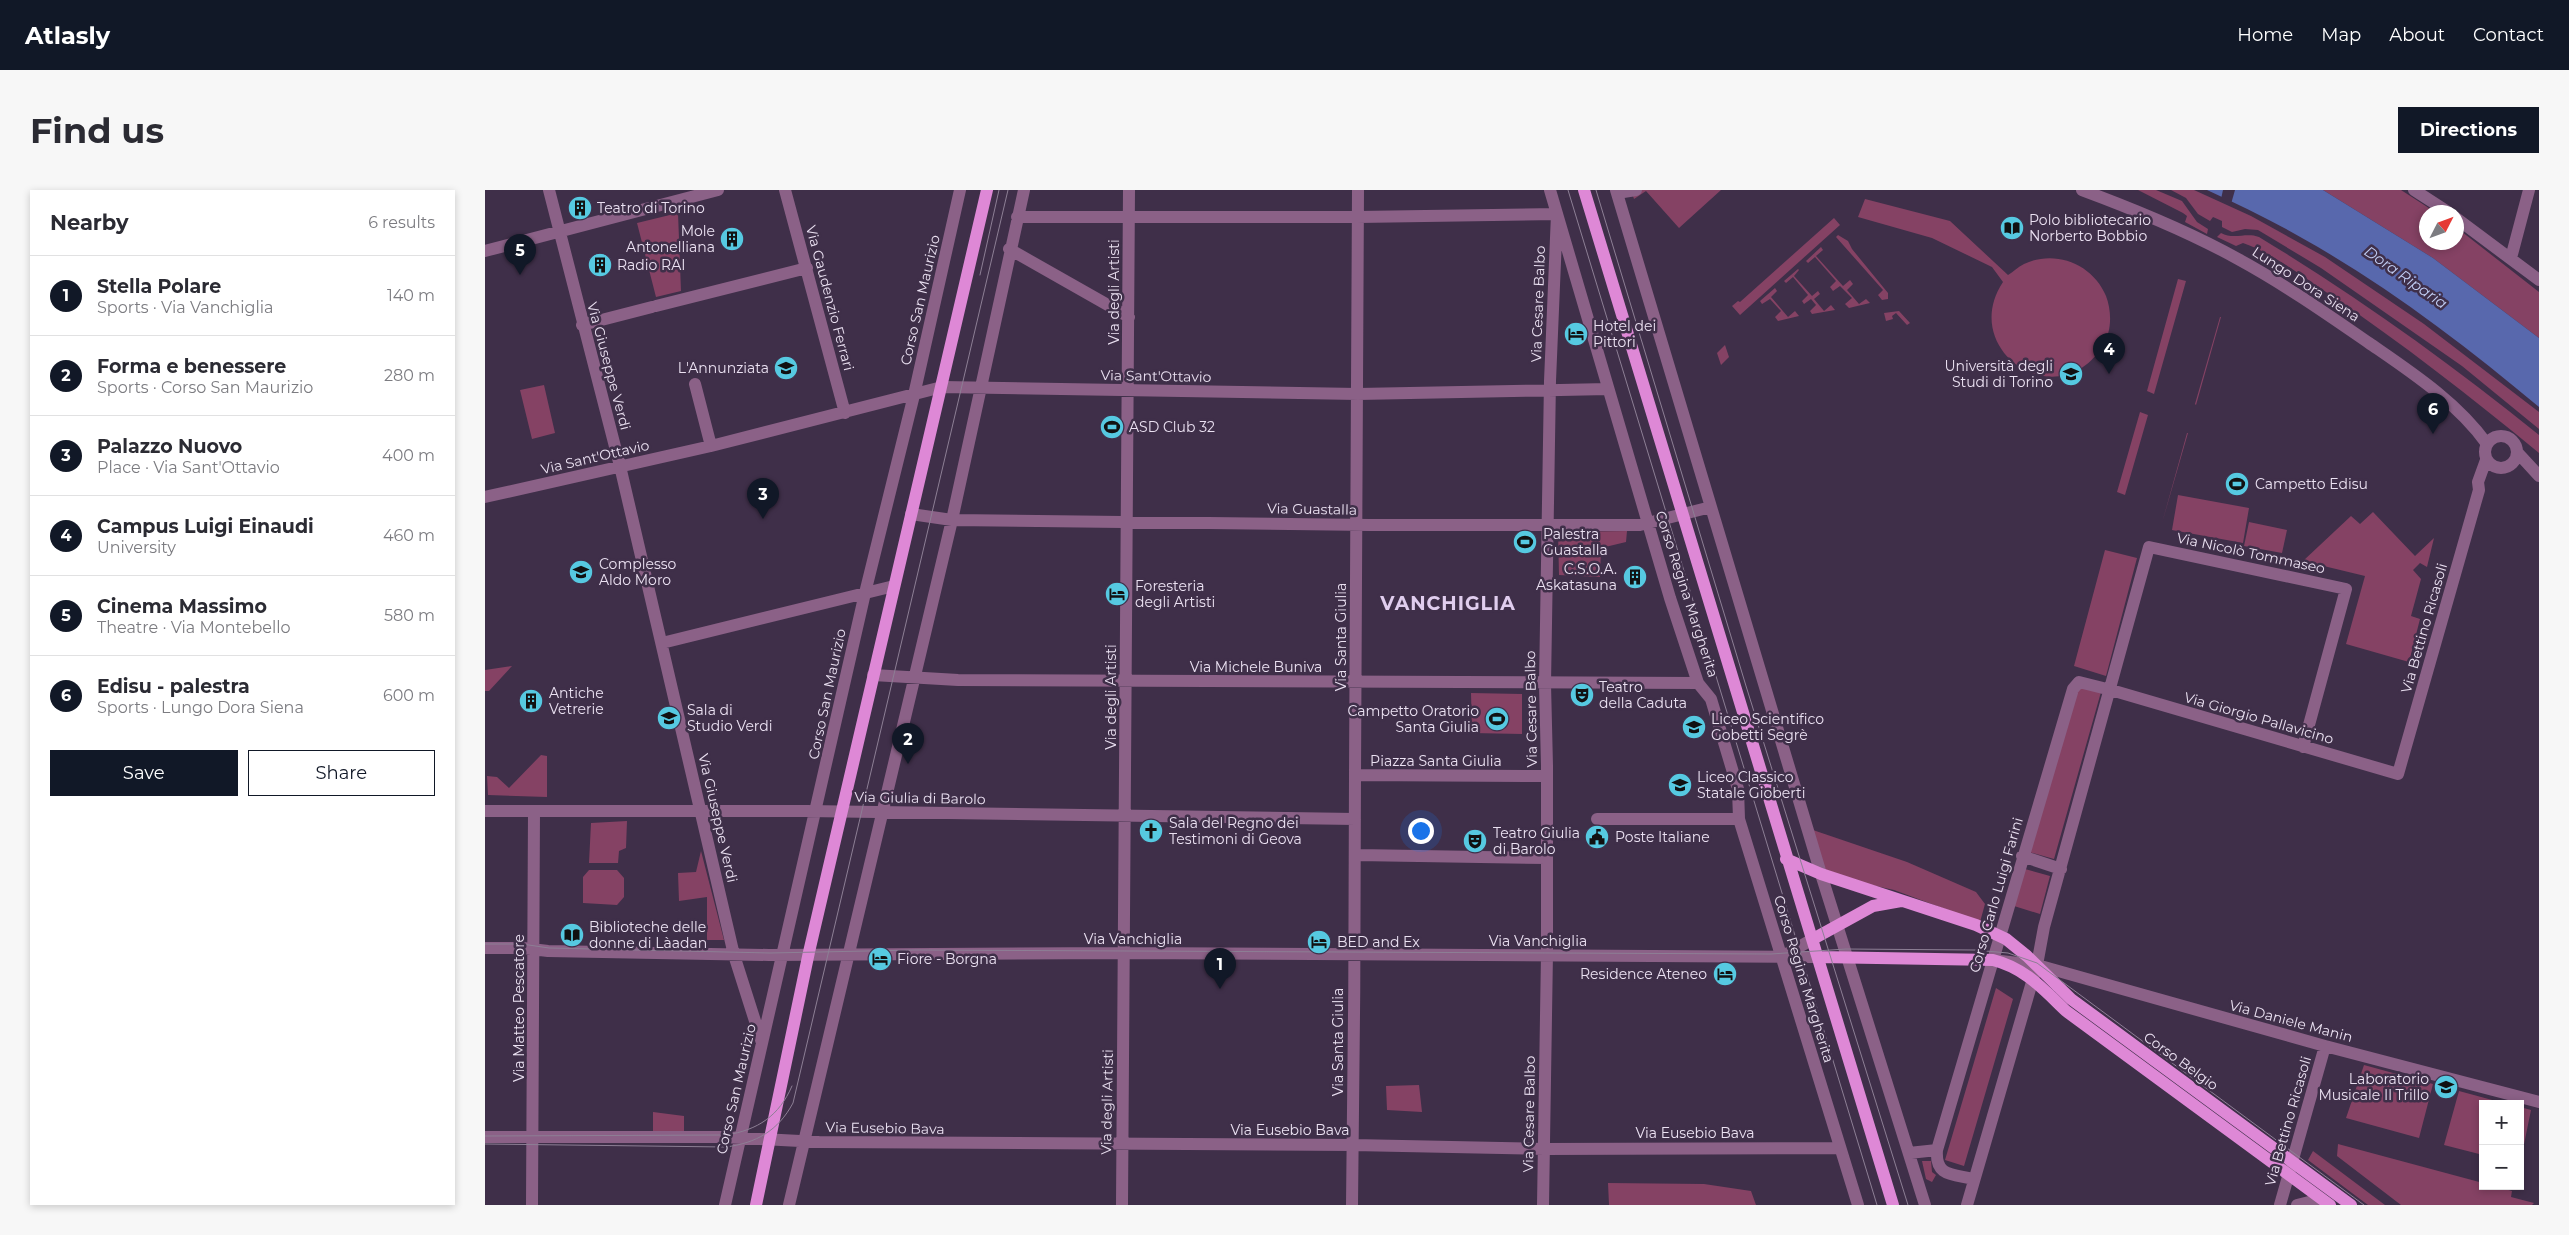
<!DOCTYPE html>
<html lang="en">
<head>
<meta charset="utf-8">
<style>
	body { margin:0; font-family:Montserrat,sans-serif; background:#f7f7f7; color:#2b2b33 }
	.controls { position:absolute; right:15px; bottom:15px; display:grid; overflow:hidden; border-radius:0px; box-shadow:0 2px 8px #0003 }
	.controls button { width:45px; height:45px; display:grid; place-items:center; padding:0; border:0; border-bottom:1px solid #e1e1e2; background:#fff; color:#2b2b33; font:25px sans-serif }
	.compass { position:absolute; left:1934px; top:15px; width:45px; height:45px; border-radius:50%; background:#fff; box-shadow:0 2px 8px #0003; rotate:48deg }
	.you { position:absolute; left:935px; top:640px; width:18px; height:18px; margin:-12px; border:4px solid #fff; border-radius:50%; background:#1a73e8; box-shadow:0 0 0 8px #1a73e833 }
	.badge { display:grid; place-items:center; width:32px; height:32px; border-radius:50%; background:#111827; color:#fff; font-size:16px; font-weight:700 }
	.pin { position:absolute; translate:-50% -41px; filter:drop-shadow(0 1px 2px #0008) }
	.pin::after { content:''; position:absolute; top:26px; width:18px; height:15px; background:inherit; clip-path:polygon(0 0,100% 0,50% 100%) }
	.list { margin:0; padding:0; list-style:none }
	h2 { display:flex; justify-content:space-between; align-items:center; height:65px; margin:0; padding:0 20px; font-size:21px }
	h2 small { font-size:16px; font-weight:400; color:#7c7c81 }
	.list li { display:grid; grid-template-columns:32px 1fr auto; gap:15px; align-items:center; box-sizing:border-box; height:80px; padding:0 20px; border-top:1px solid #e1e1e2 }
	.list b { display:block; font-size:19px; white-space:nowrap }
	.list p { margin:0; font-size:16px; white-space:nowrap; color:#7c7c81 }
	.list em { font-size:16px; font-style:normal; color:#7c7c81 }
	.actions { display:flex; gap:10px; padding:15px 20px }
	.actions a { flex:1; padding:11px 0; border:1px solid #111827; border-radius:0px; text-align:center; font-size:18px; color:#111827 }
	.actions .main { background:#111827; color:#fff }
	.map { position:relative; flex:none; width:2054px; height:1015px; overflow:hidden; border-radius:0px }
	header { display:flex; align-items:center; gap:30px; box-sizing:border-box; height:70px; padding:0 25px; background:#111827; color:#fff }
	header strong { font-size:24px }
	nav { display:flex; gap:28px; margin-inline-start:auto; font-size:18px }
	.intro { display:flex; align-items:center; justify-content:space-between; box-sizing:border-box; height:120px; padding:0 30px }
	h1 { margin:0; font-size:35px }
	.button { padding:12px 22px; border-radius:0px; background:#111827; color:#fff; font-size:18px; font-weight:700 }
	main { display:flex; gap:30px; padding:0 30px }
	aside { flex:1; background:#fff; border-radius:0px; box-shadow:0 2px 8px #0003 }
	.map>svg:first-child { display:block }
</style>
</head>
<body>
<header>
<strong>Atlasly</strong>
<nav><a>Home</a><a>Map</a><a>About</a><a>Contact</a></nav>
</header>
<div class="intro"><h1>Find us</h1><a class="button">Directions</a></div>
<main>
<aside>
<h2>Nearby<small>6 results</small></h2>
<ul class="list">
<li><span class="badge">1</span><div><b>Stella Polare</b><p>Sports · Via Vanchiglia</p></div><em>140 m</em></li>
<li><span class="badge">2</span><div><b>Forma e benessere</b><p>Sports · Corso San Maurizio</p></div><em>280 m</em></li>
<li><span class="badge">3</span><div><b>Palazzo Nuovo</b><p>Place · Via Sant'Ottavio</p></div><em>400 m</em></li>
<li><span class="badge">4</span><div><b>Campus Luigi Einaudi</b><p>University</p></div><em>460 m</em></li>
<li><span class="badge">5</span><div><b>Cinema Massimo</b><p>Theatre · Via Montebello</p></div><em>580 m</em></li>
<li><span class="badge">6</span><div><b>Edisu - palestra</b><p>Sports · Lungo Dora Siena</p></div><em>600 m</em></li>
</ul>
<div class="actions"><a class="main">Save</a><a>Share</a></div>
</aside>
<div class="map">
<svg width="2054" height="1015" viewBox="0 0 2054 1015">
	<rect width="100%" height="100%" fill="#3f2f49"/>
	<path fill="#854264" d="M 1146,0 L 1236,0 L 1194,38 L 1161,1 L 1149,9 Z
		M 1653,0 L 1671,0 L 1697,11 L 1712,32 L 1723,39 L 1722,44 L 1700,32 L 1702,26 L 1698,23 Z
		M 1686,0 L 1709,0 L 1766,26 L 1840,67 L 1939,134 L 2054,222 L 2054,239 L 1977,176 L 1836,78 L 1773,40 L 1760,39 L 1747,42 L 1737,37 L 1737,31 L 1728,27 L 1725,31 L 1713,24 L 1701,8 Z
		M 1838,0 L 1916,0 L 1950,22 L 1941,22 L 1941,52 L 1971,52 L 1972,38 L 2054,102 L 2054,148 L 1948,68 Z
		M 1380,9 L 1465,31 L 1523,85 C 1528,82 1533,77 1539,74 C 1570,59 1608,74 1621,106 C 1627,122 1627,142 1617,157 C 1572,227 1473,160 1518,92 L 1507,77 L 1447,48 L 1373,27 Z
		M 193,23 L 196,101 L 171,107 L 152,33 Z
		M 1349,28 L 1355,35 L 1255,125 L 1247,116 L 1253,111 L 1255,112 Z
		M 1736,43 C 1749,50 1761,42 1774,47 C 1873,107 1965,173 2054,245 L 2054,263 C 1986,207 1917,153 1844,104 C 1817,86 1789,64 1758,53 L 1751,56 L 1732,47 Z
		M 1353,45 L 1363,51 L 1367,59 L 1403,103 L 1403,109 L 1397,110 L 1393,105 L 1398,100 L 1351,47 Z
		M 1336,57 L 1338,60 L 1331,66 L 1358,96 L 1365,90 L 1368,94 L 1362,100 L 1374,114 L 1381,109 L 1385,113 L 1364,118 L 1360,114 L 1367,108 L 1355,96 L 1348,101 L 1345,97 L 1351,91 L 1330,67 L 1323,73 L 1321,71 Z
		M 1313,79 L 1314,80 L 1309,86 L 1327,106 L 1333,101 L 1335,104 L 1329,109 L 1339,121 L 1346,115 L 1350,120 L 1327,124 L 1325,121 L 1331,115 L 1326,109 L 1319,114 L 1317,111 L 1323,105 L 1308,87 L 1301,93 L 1299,91 Z
		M 1693,89 L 1701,91 L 1669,204 L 1662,201 Z
		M 1290,98 L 1292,101 L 1286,107 L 1303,127 L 1310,121 L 1314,126 L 1293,131 L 1290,127 L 1296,121 L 1285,109 L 1277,114 L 1275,111 Z
		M 1414,121 L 1425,133 L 1422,135 L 1411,123 L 1407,126 L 1408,129 L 1401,131 L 1399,123 Z
		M 1735,127 L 1736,127 L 1711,215 L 1710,214 Z
		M 1240,155 L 1244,167 L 1236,175 L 1232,163 Z
		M 59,195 L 70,243 L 47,249 L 35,200 Z
		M 1655,222 L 1663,225 L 1640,305 L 1632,302 Z
		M 1702,243 L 1703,243 L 1677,333 Z
		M 1693,305 L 1764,318 L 1758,353 L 1687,340 Z
		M 1888,322 L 1930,366 L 1949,348 L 1942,377 L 1935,373 L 1928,380 L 1936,389 L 1926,426 L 1935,429 L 1924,472 L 1861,454 L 1880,386 L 1818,371 L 1866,326 L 1875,334 Z
		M 1764,332 L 1802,340 L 1797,363 L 1759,356 Z
		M 1142,341 L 1141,352 L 1116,358 L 1115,387 L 1074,385 L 1073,342 Z
		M 1620,360 L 1652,368 L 1621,486 L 1589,476 Z
		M 27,476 L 4,501 L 0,501 L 0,480 Z
		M 1592,495 L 1616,502 L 1569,669 L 1544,662 Z
		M 986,503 L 1037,504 L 1037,544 L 987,543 Z
		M 56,565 L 62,566 L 62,607 L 3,605 L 2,586 L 12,587 L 24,598 Z
		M 142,631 L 141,658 L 134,661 L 133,673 L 104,673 L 106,633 Z
		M 1322,638 L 1422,672 L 1491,702 L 1500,714 L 1495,732 L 1409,700 L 1336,684 Z
		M 216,661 L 239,750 L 222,750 L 222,707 L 194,711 L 193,683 L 211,682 Z
		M 1540,679 L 1565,686 L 1555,724 L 1529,716 Z
		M 104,680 L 132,680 L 139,688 L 139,707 L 132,715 L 98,713 L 98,687 Z
		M 1511,798 L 1528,809 L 1479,976 L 1460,970 Z
		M 1879,875 L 1948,894 L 1934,948 L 1861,928 Z
		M 934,895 L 937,922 L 902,920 L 901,896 Z
		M 1974,901 L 2022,914 L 1998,914 L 1998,965 L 1959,955 Z
		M 2035,917 L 2046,920 L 2035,974 Z
		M 168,922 L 199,926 L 199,948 L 168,947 Z
		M 1853,954 L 1998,993 L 1998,996 L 2010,996 L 2027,1001 L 2026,1007 L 2049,1013 L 2047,1015 L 1916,1015 L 1852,966 Z
		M 1828,961 L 1900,1015 L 1883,1015 L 1823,970 Z
		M 1437,971 L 1446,971 L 1447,982 L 1451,985 L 1447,992 L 1441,989 Z
		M 1123,993 L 1219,994 L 1266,1001 L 1271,1015 L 1124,1015 Z"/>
	<path fill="#5868ad" d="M 1722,0 L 1838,0 L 1948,68 L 2054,148 L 2054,217 C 1980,155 1901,95 1817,48 C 1786,30 1754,15 1722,0 Z"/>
	<path fill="#3f2f49" d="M 1738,0 L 1750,0 L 1746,14 L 1736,9 Z"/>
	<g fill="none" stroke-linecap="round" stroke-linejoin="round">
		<path stroke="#8b6187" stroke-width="12" d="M 64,0 L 135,276 L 249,765 L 277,853
			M 300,0 L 360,223
			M 1065,0 L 1185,408 L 1213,493 L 1226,509 L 1253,599 L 1254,629 L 1373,1015
			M 1131,0 L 1336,684 L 1440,1015
			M 1597,0 C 1651,20 1703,41 1753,69 C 1799,94 1842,124 1884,153 C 1926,182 1972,212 2002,254
			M 1929,0 L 1963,22
			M 1132,3 L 1151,0
			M 532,27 L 873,27 L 1072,24 L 1065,191 L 1060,494 L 1062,576 L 1062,763 L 1058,1015
			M 1971,28 L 2054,90
			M 524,59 L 644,127
			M 0,61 L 233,0
			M 2026,68 L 2044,0
			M 171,116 L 322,78
			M 97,135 L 167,117
			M 210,194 L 226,256
			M2000 262a16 16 0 1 1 32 0a16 16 0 1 1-32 0Z
			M 2032,262 L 2054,286
			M 0,307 L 226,256 L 457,197 L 873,204 L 1123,199
			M 426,324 L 467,330 L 885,335 L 1155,335 L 1226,317
			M 177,453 L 409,396
			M 388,485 L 473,490 L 1213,493
			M 870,585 L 1062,586
			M 0,621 L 322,621 L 870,629
			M 1112,629 L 1254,629
			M 872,665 L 1061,668
			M 1537,666 L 1576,679
			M 0,758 L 38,758 L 63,761 L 284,765 L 639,763 L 1334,767
			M 1298,766 L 1328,749
			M 1516,771 L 1552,775 L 1840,856 L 2054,912
			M 0,947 L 238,947 L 334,952 L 868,955 L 1059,959 L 1355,958
			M 1424,963 L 1452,960
			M 1489,989 C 1468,984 1450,987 1452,960 L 1588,499 L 1594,492 L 1626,500 L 1913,584 L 1994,300 L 1993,292 L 2001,270
			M 47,1015 L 49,622
			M 240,1015 L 380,403 L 429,205 L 475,0
			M 304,1015 L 467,330 L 539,0
			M 637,1015 L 644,0
			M 867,1015 C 869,872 870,728 870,585 L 873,0
			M 1482,1015 L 1552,775 L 1559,737 L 1664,357 L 1861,399 L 1818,557
			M 1795,1015 L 1840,856
			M 1812,1015 L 1836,1009"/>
		<path stroke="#de88d6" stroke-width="12" d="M 1099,0 L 1408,1015
			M 1301,669 L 1336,684 L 1491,735 L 1521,749 L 1542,766 L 1586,809 L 1866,1015
			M 1328,749 L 1388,716 L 1416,711
			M 1334,767 L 1508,770 C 1540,778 1558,799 1581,821 L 1845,1015
			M 271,1015 L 324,762 L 502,0"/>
		<path stroke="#8d7f95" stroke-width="1" d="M 1083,0 L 1392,1015
			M 1111,0 L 1261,496 L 1423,1015
			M 495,85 L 514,0
			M 0,754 L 37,754 L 64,758 L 285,763 L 430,760 L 1286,764 L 1361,759 L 1490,760 L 1523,763 L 1552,773 L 1879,1015
			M 0,946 L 241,945 C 273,940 294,926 307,896
			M 0,954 L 241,957 C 271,953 293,941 308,913 L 523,0"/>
	</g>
	<defs>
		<g id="building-disc" transform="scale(1.25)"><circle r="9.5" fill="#56c9e1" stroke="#3f2f49"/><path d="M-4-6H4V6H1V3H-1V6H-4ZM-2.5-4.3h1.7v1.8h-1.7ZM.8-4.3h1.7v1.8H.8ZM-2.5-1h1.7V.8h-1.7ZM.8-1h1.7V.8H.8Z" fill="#111"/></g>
		<g id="library-disc" transform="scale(1.25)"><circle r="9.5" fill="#56c9e1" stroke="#3f2f49"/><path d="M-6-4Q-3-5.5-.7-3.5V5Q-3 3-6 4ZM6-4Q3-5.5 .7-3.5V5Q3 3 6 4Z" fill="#111"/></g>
		<g id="hotel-disc" transform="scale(1.25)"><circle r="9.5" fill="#56c9e1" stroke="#3f2f49"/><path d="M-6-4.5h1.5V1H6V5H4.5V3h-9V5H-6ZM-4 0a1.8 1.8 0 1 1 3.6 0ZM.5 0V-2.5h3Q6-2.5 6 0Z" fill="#111"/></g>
		<g id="school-disc" transform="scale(1.25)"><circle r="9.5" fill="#56c9e1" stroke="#3f2f49"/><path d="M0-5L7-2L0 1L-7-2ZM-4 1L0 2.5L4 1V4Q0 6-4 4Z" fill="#111"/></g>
		<g id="university-disc" transform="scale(1.25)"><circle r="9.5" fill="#56c9e1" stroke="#3f2f49"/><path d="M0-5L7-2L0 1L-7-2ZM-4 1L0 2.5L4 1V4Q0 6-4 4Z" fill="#111"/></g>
		<g id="stadium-disc" transform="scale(1.25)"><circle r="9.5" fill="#56c9e1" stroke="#3f2f49"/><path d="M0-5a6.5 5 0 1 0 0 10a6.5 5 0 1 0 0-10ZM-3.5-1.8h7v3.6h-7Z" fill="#111"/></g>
		<g id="theatre-disc" transform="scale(1.25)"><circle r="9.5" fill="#56c9e1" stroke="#3f2f49"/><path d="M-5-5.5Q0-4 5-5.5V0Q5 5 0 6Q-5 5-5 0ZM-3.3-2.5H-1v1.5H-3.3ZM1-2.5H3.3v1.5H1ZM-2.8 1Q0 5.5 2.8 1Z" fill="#111"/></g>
		<g id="church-disc" transform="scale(1.25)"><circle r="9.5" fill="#56c9e1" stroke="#3f2f49"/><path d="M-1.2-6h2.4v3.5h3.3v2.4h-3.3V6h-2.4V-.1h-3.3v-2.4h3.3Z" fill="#111"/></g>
		<g id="civic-disc" transform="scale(1.25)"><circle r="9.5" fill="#56c9e1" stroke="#3f2f49"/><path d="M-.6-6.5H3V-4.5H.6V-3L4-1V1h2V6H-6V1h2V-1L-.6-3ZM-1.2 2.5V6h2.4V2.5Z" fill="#111"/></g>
	</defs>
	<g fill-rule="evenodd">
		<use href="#building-disc" x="95" y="18"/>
		<use href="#library-disc" x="1527" y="38"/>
		<use href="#building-disc" x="247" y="49"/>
		<use href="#building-disc" x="115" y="75"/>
		<use href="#hotel-disc" x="1091" y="144"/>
		<use href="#school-disc" x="301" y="178"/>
		<use href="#university-disc" x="1586" y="184"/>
		<use href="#stadium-disc" x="627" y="237"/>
		<use href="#stadium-disc" x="1752" y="294"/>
		<use href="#stadium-disc" x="1040" y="352"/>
		<use href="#university-disc" x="96" y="382"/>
		<use href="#building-disc" x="1150" y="387"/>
		<use href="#hotel-disc" x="632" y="404"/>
		<use href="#theatre-disc" x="1097" y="505"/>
		<use href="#building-disc" x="46" y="511"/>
		<use href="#university-disc" x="184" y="528"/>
		<use href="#stadium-disc" x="1012" y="529"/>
		<use href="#school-disc" x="1209" y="537"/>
		<use href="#school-disc" x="1195" y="595"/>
		<use href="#church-disc" x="666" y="641"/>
		<use href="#civic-disc" x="1112" y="647"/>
		<use href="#theatre-disc" x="990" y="651"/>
		<use href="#library-disc" x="87" y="745"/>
		<use href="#hotel-disc" x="834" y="752"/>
		<use href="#hotel-disc" x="395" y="769"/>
		<use href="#hotel-disc" x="1240" y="784"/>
		<use href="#school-disc" x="1961" y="897"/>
	</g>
	<g text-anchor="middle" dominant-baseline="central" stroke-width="5" stroke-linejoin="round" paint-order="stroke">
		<g font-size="14" fill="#ebe1f2" stroke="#3f2f49" text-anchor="start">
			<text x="112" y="18">Teatro di Torino</text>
			<text x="1544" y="30">Polo bibliotecario<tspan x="1544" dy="16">Norberto Bobbio</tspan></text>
			<text x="230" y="41" text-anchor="end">Mole<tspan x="230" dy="16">Antonelliana</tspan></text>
			<text x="132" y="75">Radio RAI</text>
			<text x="1108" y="136">Hotel dei<tspan x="1108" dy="16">Pittori</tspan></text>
			<text x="1568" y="176" text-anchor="end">Università degli<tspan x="1568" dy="16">Studi di Torino</tspan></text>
			<text x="284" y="178" text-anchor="end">L'Annunziata</text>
			<text x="644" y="237">ASD Club 32</text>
			<text x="1770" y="294">Campetto Edisu</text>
			<text x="1058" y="344">Palestra<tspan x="1058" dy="16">Guastalla</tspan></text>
			<text x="114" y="374">Complesso<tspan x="114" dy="16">Aldo Moro</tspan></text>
			<text x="1132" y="379" text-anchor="end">C.S.O.A.<tspan x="1132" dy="16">Askatasuna</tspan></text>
			<text x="650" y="396">Foresteria<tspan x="650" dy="16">degli Artisti</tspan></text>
			<text x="1114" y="497">Teatro<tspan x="1114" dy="16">della Caduta</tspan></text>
			<text x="64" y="503">Antiche<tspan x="64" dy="16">Vetrerie</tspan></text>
			<text x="202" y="520">Sala di<tspan x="202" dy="16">Studio Verdi</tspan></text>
			<text x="994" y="521" text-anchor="end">Campetto Oratorio<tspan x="994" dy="16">Santa Giulia</tspan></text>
			<text x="1226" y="529">Liceo Scientifico<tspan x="1226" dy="16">Gobetti Segrè</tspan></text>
			<text x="1212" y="587">Liceo Classico<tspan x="1212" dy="16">Statale Gioberti</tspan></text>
			<text x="684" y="633">Sala del Regno dei<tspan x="684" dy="16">Testimoni di Geova</tspan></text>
			<text x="1008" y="643">Teatro Giulia<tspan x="1008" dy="16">di Barolo</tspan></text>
			<text x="1130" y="647">Poste Italiane</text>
			<text x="104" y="737">Biblioteche delle<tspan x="104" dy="16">donne di Làadan</tspan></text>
			<text x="852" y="752">BED and Ex</text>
			<text x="412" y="769">Fiore - Borgna</text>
			<text x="1222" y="784" text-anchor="end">Residence Ateneo</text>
			<text x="1944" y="889" text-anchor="end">Laboratorio<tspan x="1944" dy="16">Musicale Il Trillo</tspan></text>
		</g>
		<g font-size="14" fill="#ebe1f2" stroke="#3f2f49">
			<text transform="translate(1821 94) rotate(33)">Lungo Dora Siena</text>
			<text transform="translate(629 102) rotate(-90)">Via degli Artisti</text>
			<text transform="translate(345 108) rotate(75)">Via Gaudenzio Ferrari</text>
			<text transform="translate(435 110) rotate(-77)">Corso San Maurizio</text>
			<text transform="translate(1053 114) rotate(-88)">Via Cesare Balbo</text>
			<text transform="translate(124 176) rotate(75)">Via Giuseppe Verdi</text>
			<text transform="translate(671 186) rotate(1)">Via Sant'Ottavio</text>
			<text transform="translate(110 267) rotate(-13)">Via Sant'Ottavio</text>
			<text transform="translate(827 319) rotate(1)">Via Guastalla</text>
			<text transform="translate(1766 363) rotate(12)">Via Nicolò Tommaseo</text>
			<text transform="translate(1202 404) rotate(72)">Corso Regina Margherita</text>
			<text transform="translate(1939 438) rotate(-74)">Via Bettino Ricasoli</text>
			<text transform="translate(856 447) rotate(-90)">Via Santa Giulia</text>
			<text x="771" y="477">Via Michele Buniva</text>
			<text transform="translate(342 504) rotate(-78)">Corso San Maurizio</text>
			<text transform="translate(626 507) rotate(-90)">Via degli Artisti</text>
			<text transform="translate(1046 519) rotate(-91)">Via Cesare Balbo</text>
			<text transform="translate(1774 528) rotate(16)">Via Giorgio Pallavicino</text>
			<text x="951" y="571">Piazza Santa Giulia</text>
			<text transform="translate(435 608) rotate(1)">Via Giulia di Barolo</text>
			<text transform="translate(233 628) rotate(77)">Via Giuseppe Verdi</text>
			<text transform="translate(1511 705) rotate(-74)">Corso Carlo Luigi Farini</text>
			<text x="648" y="749">Via Vanchiglia</text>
			<text x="1053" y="751">Via Vanchiglia</text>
			<text transform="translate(1319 789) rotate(73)">Corso Regina Margherita</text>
			<text transform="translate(34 818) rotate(-90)">Via Matteo Pescatore</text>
			<text transform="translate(1806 831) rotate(15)">Via Daniele Manin</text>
			<text transform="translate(853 852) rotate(-90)">Via Santa Giulia</text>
			<text transform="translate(1696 871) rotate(36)">Corso Belgio</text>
			<text transform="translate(251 899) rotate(-77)">Corso San Maurizio</text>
			<text transform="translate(622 912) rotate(-89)">Via degli Artisti</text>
			<text transform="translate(1044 924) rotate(-89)">Via Cesare Balbo</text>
			<text transform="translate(1803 931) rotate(-74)">Via Bettino Ricasoli</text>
			<text transform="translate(400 938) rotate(1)">Via Eusebio Bava</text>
			<text x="805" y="940">Via Eusebio Bava</text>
			<text x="1210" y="943">Via Eusebio Bava</text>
		</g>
		<g font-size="15" font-style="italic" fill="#c0ccf3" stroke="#3f2f49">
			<text transform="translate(1921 87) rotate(35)">Dora Riparia</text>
		</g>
		<g font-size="19" font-weight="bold" letter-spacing="1" fill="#e0cdee" stroke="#3f2f49">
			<text x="963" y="413">VANCHIGLIA</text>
		</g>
	</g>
</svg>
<div class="controls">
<button>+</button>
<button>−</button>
</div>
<svg class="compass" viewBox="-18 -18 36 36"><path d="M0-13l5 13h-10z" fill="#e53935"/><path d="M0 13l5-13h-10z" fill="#7c7c81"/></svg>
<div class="you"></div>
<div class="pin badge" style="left:735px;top:799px">1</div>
<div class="pin badge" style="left:423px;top:574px">2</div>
<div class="pin badge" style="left:278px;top:329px">3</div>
<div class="pin badge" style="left:1624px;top:184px">4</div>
<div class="pin badge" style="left:35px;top:85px">5</div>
<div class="pin badge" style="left:1948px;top:244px">6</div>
</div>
</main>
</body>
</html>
